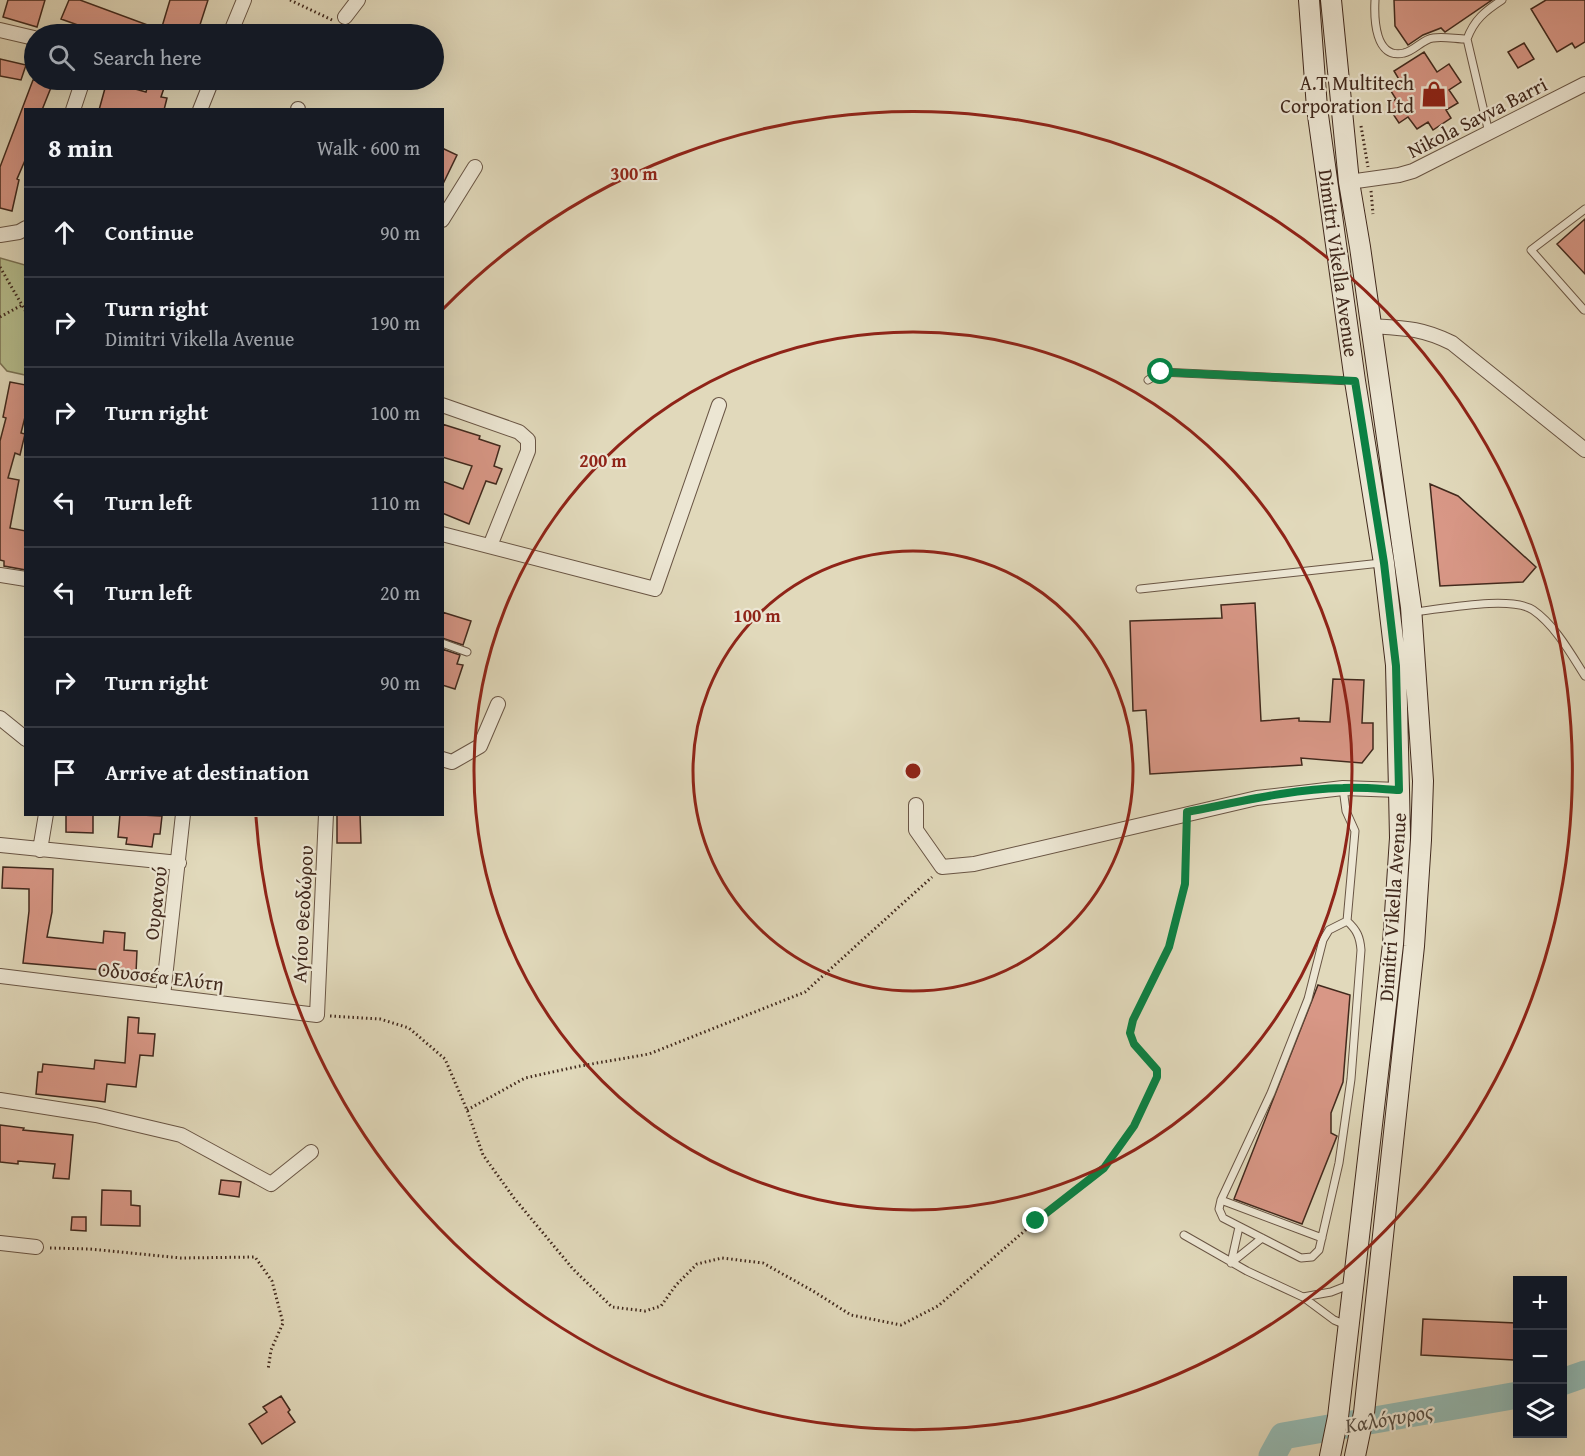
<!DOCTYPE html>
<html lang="en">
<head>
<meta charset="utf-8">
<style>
	body { margin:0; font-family:"Gentium Book Plus",serif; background:#20242c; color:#f1f3f6 }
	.controls { position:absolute; right:18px; bottom:18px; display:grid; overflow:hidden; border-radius:0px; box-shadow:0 6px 24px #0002 }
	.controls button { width:54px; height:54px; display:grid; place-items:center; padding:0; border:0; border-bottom:2px solid #363941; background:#171b24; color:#f1f3f6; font:30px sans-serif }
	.stop { position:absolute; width:18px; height:18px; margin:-14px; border:4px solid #0b8043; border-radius:50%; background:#fff }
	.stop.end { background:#0b8043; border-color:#fff; box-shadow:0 2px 6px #0008 }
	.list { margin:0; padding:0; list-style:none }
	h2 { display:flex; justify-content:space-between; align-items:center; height:78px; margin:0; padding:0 24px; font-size:26px }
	h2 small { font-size:20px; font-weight:400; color:#9ea1a6 }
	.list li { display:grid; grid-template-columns:39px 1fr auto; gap:18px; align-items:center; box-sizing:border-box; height:90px; padding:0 24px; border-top:2px solid #363941 }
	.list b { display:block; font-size:22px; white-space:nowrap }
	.list p { margin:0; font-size:20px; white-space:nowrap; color:#9ea1a6 }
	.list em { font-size:20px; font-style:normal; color:#9ea1a6 }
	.icon { flex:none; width:33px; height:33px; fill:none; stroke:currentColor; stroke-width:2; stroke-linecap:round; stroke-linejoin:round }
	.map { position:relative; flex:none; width:1585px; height:1456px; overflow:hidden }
	.search { position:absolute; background:#171b24; box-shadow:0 6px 24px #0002; left:24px; top:24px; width:420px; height:66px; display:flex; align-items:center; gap:15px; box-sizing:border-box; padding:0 21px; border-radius:33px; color:#9ea1a6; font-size:22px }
	.panel { position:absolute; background:#171b24; box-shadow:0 6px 24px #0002; left:24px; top:108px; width:420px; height:708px; border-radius:0px }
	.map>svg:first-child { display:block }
</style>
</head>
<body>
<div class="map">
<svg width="1585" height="1456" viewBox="0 0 1585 1456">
	<rect width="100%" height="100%" fill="#e1d9bb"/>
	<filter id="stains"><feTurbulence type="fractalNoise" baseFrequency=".00333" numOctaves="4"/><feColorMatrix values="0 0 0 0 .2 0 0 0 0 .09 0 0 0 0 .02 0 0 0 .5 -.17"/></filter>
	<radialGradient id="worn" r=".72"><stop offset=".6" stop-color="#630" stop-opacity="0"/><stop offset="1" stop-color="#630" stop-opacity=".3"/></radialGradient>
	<path fill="#b7be8d" stroke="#7c7455" stroke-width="1.5" d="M 0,258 L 25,265 L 25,375 L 7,371 L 0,363 Z"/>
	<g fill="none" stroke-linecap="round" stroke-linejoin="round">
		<path stroke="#94bab3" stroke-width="27" d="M 1562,1382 L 1585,1374
			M 1272,1456 L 1283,1436 L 1518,1395"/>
	</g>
	<path fill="#d89786" stroke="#41291d" stroke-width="1.5" d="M 8,0 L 45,0 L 37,27 L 3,17 Z
		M 69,0 L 80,0 L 161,30 L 170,0 L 208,0 L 197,34 L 103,34 L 61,19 Z
		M 1394,0 L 1492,0 L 1445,32 L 1441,28 L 1423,35 L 1408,45 L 1395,26 Z
		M 1546,0 L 1585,0 L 1585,42 L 1575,48 L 1572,43 L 1557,52 L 1531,9 Z
		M 1524,43 L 1534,59 L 1518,68 L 1508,52 Z
		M 1424,52 L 1437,72 L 1449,64 L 1461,82 L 1449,90 L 1458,103 L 1446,110 L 1451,118 L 1433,130 L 1428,122 L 1417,129 L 1408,117 L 1399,123 L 1387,105 L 1396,99 L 1389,88 L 1400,81 L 1394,71 Z
		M 0,59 L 26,65 L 21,80 L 0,76 Z
		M 33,80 L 54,80 L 42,110 L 26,110 L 26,158 L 17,179 L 19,180 L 12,211 L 0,208 L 0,167 Z
		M 107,81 L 146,92 L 148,84 L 164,88 L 161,97 L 167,98 L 164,110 L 99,110 Z
		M 442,148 L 457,155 L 442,186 Z
		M 1585,219 L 1585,274 L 1557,244 Z
		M 10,382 L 26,385 L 26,413 L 21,433 L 25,434 L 20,455 L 15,453 L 8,478 L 19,480 L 10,528 L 26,531 L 26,570 L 4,566 L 4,561 L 0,560 L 0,441 L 6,418 L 3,417 Z
		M 442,424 L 480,436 L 479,439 L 500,446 L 494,466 L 502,469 L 496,484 L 486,481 L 469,524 L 442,513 L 442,481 L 463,489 L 472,466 L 442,457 Z
		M 1430,484 L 1458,496 L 1536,567 L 1523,582 L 1440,586 Z
		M 1255,603 L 1261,721 L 1299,718 L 1299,721 L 1330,722 L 1333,679 L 1364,680 L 1362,723 L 1373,723 L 1373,749 L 1362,763 L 1301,758 L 1302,765 L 1150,774 L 1146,710 L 1133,711 L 1130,621 L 1222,618 L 1221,605 Z
		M 442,612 L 471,621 L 463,645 L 442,638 Z
		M 442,649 L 460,655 L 457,664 L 463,665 L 455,689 L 442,685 Z
		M 66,814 L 93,814 L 93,833 L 66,832 Z
		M 120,814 L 162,816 L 160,834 L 154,834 L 152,847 L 126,844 L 127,838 L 118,837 Z
		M 337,814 L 360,814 L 361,843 L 337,843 Z
		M 3,867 L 53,869 L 52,912 L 47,937 L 103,943 L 104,931 L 125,933 L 124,950 L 137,951 L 136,973 L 23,963 L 29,911 L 29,889 L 2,888 Z
		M 1318,985 L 1350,995 L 1343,1082 L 1331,1113 L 1331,1133 L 1337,1136 L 1302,1224 L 1234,1199 Z
		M 128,1017 L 139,1018 L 138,1033 L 155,1034 L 153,1056 L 140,1055 L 136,1087 L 107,1084 L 105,1102 L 36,1094 L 38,1072 L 42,1072 L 43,1064 L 94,1069 L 95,1060 L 125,1063 Z
		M 0,1125 L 24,1128 L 23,1130 L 73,1135 L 69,1179 L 53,1178 L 55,1164 L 18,1161 L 18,1164 L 0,1162 Z
		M 221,1180 L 241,1182 L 239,1197 L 219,1194 Z
		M 102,1190 L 131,1191 L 131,1205 L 140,1206 L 140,1226 L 101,1225 Z
		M 72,1217 L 86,1217 L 86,1231 L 71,1230 Z
		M 1423,1319 L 1516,1323 L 1514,1360 L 1421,1355 Z
		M 281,1396 L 290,1410 L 288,1412 L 295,1422 L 262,1444 L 249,1424 L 267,1412 L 263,1407 Z"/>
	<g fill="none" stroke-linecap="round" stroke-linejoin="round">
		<g stroke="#695544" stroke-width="9">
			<path id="lane" d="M 1375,0 C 1374,19 1375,60 1404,53 C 1414,51 1423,39 1433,38 C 1443,36 1456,39 1467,39
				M 1489,133 L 1467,39 C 1474,20 1485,11 1502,0
				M 1584,310 L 1531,250 L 1585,209
				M 1148,380 L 1161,372 L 1352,381
				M 1140,589 L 1381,563
				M 1414,612 C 1442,609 1511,595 1533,610 C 1555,625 1571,654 1585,676
				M 442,643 L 467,652
				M 1343,788 L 1346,811 L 1355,831 L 1347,921
				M 1347,921 C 1357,930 1360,937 1361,950 L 1351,1079 L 1339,1163 L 1319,1250 L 1312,1257 L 1301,1258 L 1223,1218 L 1219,1209 L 1221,1200 L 1271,1093 L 1308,999 L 1323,940 L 1329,930 Z
				M 1221,1200 L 1322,1238
				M 1184,1235 L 1247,1271 L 1303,1297 L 1334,1320 L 1346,1325
				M 1231,1263 L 1262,1238
				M 1231,1263 L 1239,1227
				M 1303,1297 L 1331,1292 L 1349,1285"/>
		</g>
		<g stroke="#695544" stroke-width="16">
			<path id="street" d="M 345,17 L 358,0
				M 0,30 L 34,38
				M 230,34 L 244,0
				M 192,80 L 210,84
				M 73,110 L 83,80
				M 200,110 L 212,80
				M 298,110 L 298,109
				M 1349,182 L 1399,175 L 1413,171 L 1585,84
				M 442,220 L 475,167
				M 0,235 L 19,232 L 26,228
				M 1371,326 C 1404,328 1422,328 1452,343 L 1585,450
				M 442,405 L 519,432 L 528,440 L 528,451 L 490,546
				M 442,534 L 655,589 L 719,405
				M 0,575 L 26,579
				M 0,718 L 26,739
				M 442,759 L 452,762 L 480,746 L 498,704
				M 916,805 L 916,830 L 942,867 L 974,864 L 1257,798 L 1343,788 L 1399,790
				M 0,845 L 179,863
				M 40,850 L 46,814
				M 0,976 L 317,1015 L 326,814
				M 163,996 L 183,814
				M 0,1100 L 96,1115 L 181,1135 L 271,1184 L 311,1152
				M 0,1243 L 36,1247"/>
		</g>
		<g stroke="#41291d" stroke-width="22">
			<path id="secondary" d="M 1309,0 L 1317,108 L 1355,381 L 1384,563 L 1396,665 L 1399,790 L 1400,838 L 1393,944 L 1338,1417 L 1330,1456
				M 1331,0 L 1349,182 L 1360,247 L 1411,607 L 1423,781 L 1421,840 L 1414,946 L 1364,1413 L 1355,1456"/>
		</g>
		<path stroke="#41291d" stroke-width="3" stroke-dasharray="1.5 3" stroke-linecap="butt" d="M 290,0 L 332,20
			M 1361,126 L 1368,167
			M 1371,191 L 1373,214
			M 0,267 L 26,312
			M 0,317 L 22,305
			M 330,1016 L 380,1019 L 409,1028 L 445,1059 L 467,1110 L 483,1155 L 514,1198 L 573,1269 L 612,1307 L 645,1311 L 661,1306 L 676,1285 L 697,1264 L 722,1258 L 763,1263 L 813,1291 L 851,1315 L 901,1325 L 938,1306 L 1036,1221 L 1104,1168 L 1134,1126 L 1157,1077 L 1157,1070 L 1134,1044 L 1130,1033 L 1133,1020 L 1169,947 L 1185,884 L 1187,828
			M 467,1110 L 525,1078 L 580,1066 L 649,1054 L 805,992 L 932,877
			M 50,1248 L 90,1249 L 181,1258 L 255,1257 L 272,1281 L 283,1323 L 271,1350 L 268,1370"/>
		<use href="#lane" stroke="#ece6d3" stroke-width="7"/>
		<use href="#street" stroke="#ece6d3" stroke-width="14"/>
		<use href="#secondary" stroke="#ece6d3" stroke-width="20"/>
	</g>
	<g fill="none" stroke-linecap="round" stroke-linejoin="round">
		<path stroke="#0b8043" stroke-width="8" d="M 1036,1221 L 1104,1168 L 1134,1126 L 1157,1077 L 1157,1070 L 1134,1044 L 1130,1033 L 1133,1020 L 1169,947 L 1185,884 L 1187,812 C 1239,802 1291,789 1343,788 C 1362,787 1381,789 1399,790 L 1396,666 L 1384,563 L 1355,381 L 1161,372"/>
	</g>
	<g fill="none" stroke="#8f2418" stroke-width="3">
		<circle cx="913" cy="771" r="220"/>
		<circle cx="913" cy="771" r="439"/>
		<path d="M443 309A659 659 0 1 1 256 817"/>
	</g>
	<defs>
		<g id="shop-bare" transform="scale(2.07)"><path d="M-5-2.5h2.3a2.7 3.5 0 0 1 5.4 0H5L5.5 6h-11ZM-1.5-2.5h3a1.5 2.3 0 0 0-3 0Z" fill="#8f2418" stroke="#ece6d3" stroke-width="2.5" paint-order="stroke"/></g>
	</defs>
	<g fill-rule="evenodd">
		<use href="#shop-bare" x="1434" y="94"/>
	</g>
	<g text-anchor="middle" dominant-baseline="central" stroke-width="4.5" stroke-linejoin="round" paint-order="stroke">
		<g font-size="20" fill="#41291d" stroke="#ece6d3" text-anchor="end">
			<text x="1414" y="82">A.T Multitech<tspan x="1414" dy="23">Corporation Ltd</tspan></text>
		</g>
		<g font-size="20" fill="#41291d" stroke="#ece6d3">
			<text transform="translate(1477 117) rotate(-27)">Nikola Savva Barri</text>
			<text transform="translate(1339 263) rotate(82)">Dimitri Vikella Avenue</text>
			<text transform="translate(155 903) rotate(-83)">Ουρανού</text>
			<text transform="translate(1392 907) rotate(-86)">Dimitri Vikella Avenue</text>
			<text transform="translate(302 914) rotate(-87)">Αγίου Θεοδώρου</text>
			<text transform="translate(161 976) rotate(7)">Οδυσσέα Ελύτη</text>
		</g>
		<g font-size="21" font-style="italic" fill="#564d42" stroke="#ece6d3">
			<text transform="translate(1389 1418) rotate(-10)">Καλόγυρος</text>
		</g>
	</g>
	<circle cx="913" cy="771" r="9" fill="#8f2418" stroke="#ece6d3" stroke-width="3"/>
	<g font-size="18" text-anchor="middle" font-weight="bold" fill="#8f2418" stroke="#ece6d3" stroke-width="4.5" stroke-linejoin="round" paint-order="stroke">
		<text x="634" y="180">300 m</text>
		<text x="603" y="467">200 m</text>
		<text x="757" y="622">100 m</text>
	</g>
	<rect width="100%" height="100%" filter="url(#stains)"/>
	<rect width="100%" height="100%" fill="url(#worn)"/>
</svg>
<div class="controls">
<button>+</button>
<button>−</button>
<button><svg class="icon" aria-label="layers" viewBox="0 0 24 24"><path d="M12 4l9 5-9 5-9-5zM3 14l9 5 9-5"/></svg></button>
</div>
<div class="stop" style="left:1161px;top:372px"></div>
<div class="stop end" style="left:1036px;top:1221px"></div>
<div class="search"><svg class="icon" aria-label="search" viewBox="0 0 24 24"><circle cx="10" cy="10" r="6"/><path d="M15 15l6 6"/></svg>Search here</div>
<section class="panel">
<h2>8 min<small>Walk · 600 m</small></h2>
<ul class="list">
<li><svg class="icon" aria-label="ahead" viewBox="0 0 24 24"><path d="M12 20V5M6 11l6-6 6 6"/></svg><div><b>Continue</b></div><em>90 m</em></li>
<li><svg class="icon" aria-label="right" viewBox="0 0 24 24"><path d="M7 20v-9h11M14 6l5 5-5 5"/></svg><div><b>Turn right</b><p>Dimitri Vikella Avenue</p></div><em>190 m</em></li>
<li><svg class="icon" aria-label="right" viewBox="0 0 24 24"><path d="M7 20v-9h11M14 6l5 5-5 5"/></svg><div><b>Turn right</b></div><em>100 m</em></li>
<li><svg class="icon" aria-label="left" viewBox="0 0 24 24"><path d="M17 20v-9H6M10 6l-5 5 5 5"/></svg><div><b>Turn left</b></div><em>110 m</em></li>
<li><svg class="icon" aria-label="left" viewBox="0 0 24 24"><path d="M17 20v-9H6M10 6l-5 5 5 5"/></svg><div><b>Turn left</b></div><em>20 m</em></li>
<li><svg class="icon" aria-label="right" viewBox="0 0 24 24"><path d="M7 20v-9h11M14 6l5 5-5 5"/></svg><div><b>Turn right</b></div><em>90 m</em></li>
<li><svg class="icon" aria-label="arrive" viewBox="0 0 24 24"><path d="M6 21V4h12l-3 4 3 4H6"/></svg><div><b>Arrive at destination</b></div></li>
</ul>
</section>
</div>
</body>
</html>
